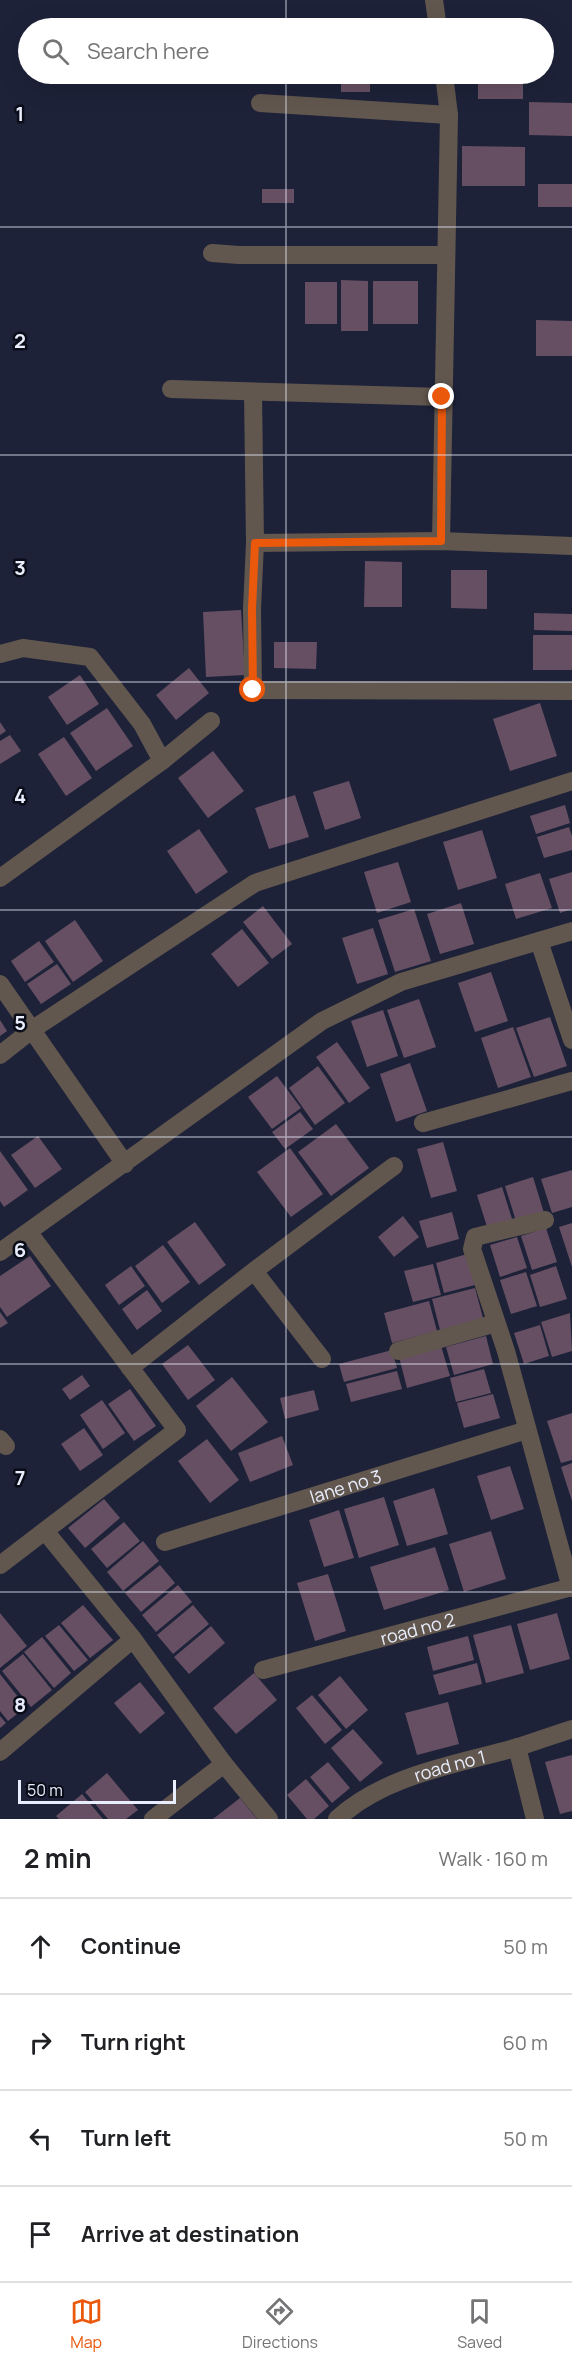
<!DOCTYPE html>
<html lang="en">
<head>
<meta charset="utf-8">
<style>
	body { margin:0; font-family:Manrope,sans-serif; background:#f2f2f2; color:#202124 }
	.scale { position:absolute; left:18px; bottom:15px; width:158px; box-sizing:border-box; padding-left:6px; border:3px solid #e9eefe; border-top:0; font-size:16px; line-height:21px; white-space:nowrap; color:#e9eefe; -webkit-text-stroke:4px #0a0c17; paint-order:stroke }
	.stop { position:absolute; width:18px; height:18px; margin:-14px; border:4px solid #ea580c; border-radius:50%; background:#fff }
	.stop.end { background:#ea580c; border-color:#fff; box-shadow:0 2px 6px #0008 }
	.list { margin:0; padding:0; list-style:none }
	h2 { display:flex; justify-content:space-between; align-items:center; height:78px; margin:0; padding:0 24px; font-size:26px }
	h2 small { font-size:20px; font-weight:400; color:#757577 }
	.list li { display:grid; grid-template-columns:39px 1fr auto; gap:18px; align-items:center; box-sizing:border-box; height:96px; padding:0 24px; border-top:2px solid #e0e0e0 }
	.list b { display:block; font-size:22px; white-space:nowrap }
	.list em { font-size:20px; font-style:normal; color:#757577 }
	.icon { flex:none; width:33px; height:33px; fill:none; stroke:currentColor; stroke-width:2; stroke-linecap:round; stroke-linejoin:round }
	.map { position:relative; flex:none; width:572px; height:1819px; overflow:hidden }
	.search { position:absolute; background:#fff; box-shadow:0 6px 24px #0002; left:18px; right:18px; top:18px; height:66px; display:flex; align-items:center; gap:15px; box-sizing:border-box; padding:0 21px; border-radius:33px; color:#757577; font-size:22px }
	.sheet { height:462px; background:#fff }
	nav { display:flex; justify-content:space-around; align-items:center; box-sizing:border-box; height:84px; border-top:2px solid #e0e0e0; background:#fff; font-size:16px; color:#757577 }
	nav a { display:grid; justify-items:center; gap:3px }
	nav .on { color:#ea580c }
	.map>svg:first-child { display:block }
</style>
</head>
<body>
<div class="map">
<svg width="572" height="1819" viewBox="0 0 572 1819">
	<rect width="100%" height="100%" fill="#1d2239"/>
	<path fill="#664f63" d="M 341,74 L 370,74 L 370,92 L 341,92 Z
		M 478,74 L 523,74 L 523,99 L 478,99 Z
		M 529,102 L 572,103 L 572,136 L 529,135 Z
		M 462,146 L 525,147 L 525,186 L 462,186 Z
		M 538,184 L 572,184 L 572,207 L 538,207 Z
		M 262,189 L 294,189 L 294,203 L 262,203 Z
		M 341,280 L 368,281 L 368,331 L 341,331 Z
		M 373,281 L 418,281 L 418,324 L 373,324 Z
		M 305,282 L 337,282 L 337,324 L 305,324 Z
		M 536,320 L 572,321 L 572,356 L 536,356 Z
		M 365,561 L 402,562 L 402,607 L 364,607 Z
		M 451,570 L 487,570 L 487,609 L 451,608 Z
		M 241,610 L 245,675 L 206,677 L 203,612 Z
		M 534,613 L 572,614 L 572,631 L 534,630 Z
		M 533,635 L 572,635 L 572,670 L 533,670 Z
		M 274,642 L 317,642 L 316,669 L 274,668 Z
		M 189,668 L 209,693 L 176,720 L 156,695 Z
		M 80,675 L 99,704 L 67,725 L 48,697 Z
		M 540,703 L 557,756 L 510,771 L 493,719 Z
		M 107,708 L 133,746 L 96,771 L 70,733 Z
		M 0,722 L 6,731 L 0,735 Z
		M 10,735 L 21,751 L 0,764 L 0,741 Z
		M 64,737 L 92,778 L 66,796 L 38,754 Z
		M 213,751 L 244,791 L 208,818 L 178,778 Z
		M 349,781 L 361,818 L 325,830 L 313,792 Z
		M 295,795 L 309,837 L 269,849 L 255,808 Z
		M 565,805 L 570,823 L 536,834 L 530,816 Z
		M 569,827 L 572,836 L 572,850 L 544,858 L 537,837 Z
		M 199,829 L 228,872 L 196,894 L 167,851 Z
		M 482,830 L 497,878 L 458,890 L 443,842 Z
		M 398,862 L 411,902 L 377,913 L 364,872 Z
		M 572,872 L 572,909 L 560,913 L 549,879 Z
		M 540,873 L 552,908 L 516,919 L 505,884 Z
		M 461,903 L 474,944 L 440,954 L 427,914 Z
		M 263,906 L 292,944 L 272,959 L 243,922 Z
		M 414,909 L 431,961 L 395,972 L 378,920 Z
		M 75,920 L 103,961 L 73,982 L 45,941 Z
		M 373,928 L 388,974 L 357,984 L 342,938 Z
		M 242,929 L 269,963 L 238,987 L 211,954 Z
		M 39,941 L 54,962 L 25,982 L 11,961 Z
		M 57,964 L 71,984 L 41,1004 L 27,984 Z
		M 491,972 L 508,1021 L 475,1032 L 458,983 Z
		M 419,999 L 436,1047 L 404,1058 L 387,1010 Z
		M 383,1010 L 398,1056 L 367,1067 L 351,1021 Z
		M 550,1017 L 567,1066 L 534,1077 L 516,1028 Z
		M 0,1020 L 7,1031 L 0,1036 Z
		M 513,1027 L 531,1077 L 498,1088 L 481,1038 Z
		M 337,1042 L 370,1088 L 349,1103 L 316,1057 Z
		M 410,1063 L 427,1111 L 396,1122 L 380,1074 Z
		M 318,1066 L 345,1103 L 315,1125 L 289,1088 Z
		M 277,1076 L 301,1108 L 272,1129 L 248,1097 Z
		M 300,1112 L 313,1129 L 285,1149 L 272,1132 Z
		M 336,1124 L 369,1168 L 331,1196 L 298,1152 Z
		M 38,1136 L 62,1169 L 35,1188 L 11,1155 Z
		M 443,1142 L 457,1191 L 431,1198 L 417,1149 Z
		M 290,1148 L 323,1194 L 291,1217 L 257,1172 Z
		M 0,1151 L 28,1190 L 4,1207 L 0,1201 Z
		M 572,1170 L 572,1207 L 552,1213 L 541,1179 Z
		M 533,1177 L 544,1213 L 516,1221 L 505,1186 Z
		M 502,1187 L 513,1222 L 488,1230 L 477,1195 Z
		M 452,1212 L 459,1239 L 427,1248 L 419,1221 Z
		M 403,1216 L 419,1237 L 394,1257 L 378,1237 Z
		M 195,1222 L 226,1265 L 199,1285 L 167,1242 Z
		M 572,1223 L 572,1267 L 559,1227 Z
		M 546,1228 L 557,1262 L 532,1270 L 521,1236 Z
		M 517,1237 L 527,1268 L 500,1277 L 490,1245 Z
		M 163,1245 L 190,1282 L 162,1303 L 135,1266 Z
		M 467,1254 L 475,1285 L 444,1293 L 436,1263 Z
		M 30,1256 L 51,1286 L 7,1317 L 0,1307 L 0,1276 Z
		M 433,1264 L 441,1295 L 413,1302 L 404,1271 Z
		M 131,1266 L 145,1286 L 119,1305 L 105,1285 Z
		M 556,1266 L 567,1299 L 540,1307 L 530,1275 Z
		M 526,1272 L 537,1306 L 511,1314 L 500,1280 Z
		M 475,1288 L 483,1318 L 440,1330 L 432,1299 Z
		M 147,1290 L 162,1311 L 137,1330 L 122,1309 Z
		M 429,1301 L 437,1331 L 392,1343 L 384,1313 Z
		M 0,1312 L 8,1323 L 0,1328 Z
		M 570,1313 L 572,1351 L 552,1357 L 541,1322 Z
		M 540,1325 L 549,1356 L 524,1364 L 514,1333 Z
		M 486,1336 L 493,1364 L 454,1375 L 446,1347 Z
		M 188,1345 L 215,1380 L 188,1400 L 162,1364 Z
		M 441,1346 L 450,1376 L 407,1388 L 399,1357 Z
		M 392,1350 L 397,1368 L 344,1382 L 339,1364 Z
		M 484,1369 L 491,1393 L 456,1402 L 450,1378 Z
		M 397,1371 L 402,1389 L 351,1402 L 346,1384 Z
		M 82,1375 L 90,1386 L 70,1400 L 62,1389 Z
		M 232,1377 L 268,1422 L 231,1451 L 196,1406 Z
		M 130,1389 L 156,1426 L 134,1441 L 108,1404 Z
		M 314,1390 L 319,1410 L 285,1419 L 280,1398 Z
		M 493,1394 L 500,1418 L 464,1428 L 457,1403 Z
		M 102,1400 L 125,1433 L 103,1449 L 80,1415 Z
		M 572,1413 L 572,1460 L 561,1463 L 547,1421 Z
		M 84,1428 L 103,1455 L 80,1471 L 61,1444 Z
		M 282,1436 L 293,1465 L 250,1482 L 238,1453 Z
		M 207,1439 L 239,1480 L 210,1503 L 178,1461 Z
		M 572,1463 L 572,1501 L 561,1467 Z
		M 510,1466 L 524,1509 L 491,1520 L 477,1476 Z
		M 434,1488 L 448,1534 L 407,1546 L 393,1501 Z
		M 384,1497 L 399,1545 L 359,1558 L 344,1509 Z
		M 104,1499 L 120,1518 L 85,1548 L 68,1528 Z
		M 339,1510 L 354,1558 L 324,1567 L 309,1520 Z
		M 124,1522 L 140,1541 L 107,1568 L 91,1549 Z
		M 491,1531 L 506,1579 L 464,1592 L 449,1544 Z
		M 143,1541 L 159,1561 L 123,1591 L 107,1572 Z
		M 435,1547 L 449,1590 L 384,1610 L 370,1567 Z
		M 160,1565 L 175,1583 L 141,1612 L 125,1593 Z
		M 328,1574 L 346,1631 L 315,1641 L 297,1583 Z
		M 178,1585 L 192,1602 L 156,1632 L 142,1615 Z
		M 83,1605 L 113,1640 L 90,1658 L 61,1623 Z
		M 193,1605 L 209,1624 L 173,1654 L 157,1635 Z
		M 0,1613 L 27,1646 L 0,1668 Z
		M 557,1613 L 570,1659 L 530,1670 L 517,1624 Z
		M 59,1625 L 88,1660 L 74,1671 L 45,1636 Z
		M 511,1625 L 524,1673 L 486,1683 L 473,1635 Z
		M 211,1626 L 225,1643 L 189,1674 L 174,1657 Z
		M 468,1636 L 474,1660 L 433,1671 L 427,1647 Z
		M 42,1637 L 71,1673 L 54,1688 L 24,1652 Z
		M 23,1654 L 52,1690 L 31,1707 L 2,1671 Z
		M 477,1663 L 482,1684 L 439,1695 L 433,1675 Z
		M 254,1673 L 277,1700 L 236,1734 L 213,1708 Z
		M 0,1674 L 26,1707 L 8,1721 L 0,1711 Z
		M 340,1676 L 368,1710 L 346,1729 L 318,1695 Z
		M 140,1682 L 165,1713 L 140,1734 L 114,1703 Z
		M 312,1695 L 342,1730 L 325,1744 L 296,1708 Z
		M 448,1702 L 459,1744 L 417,1755 L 405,1713 Z
		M 0,1716 L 6,1723 L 0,1728 Z
		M 353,1729 L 383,1763 L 360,1782 L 331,1748 Z
		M 572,1755 L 572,1811 L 560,1814 L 545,1762 Z
		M 328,1762 L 350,1788 L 332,1803 L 310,1777 Z
		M 107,1773 L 138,1810 L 126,1819 L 108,1819 L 85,1792 Z
		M 306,1779 L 329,1806 L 314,1819 L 307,1819 L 287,1795 Z
		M 82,1794 L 103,1819 L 59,1819 L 56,1816 Z
		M 240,1798 L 257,1819 L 213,1819 Z"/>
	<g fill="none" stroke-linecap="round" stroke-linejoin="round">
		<g stroke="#62574e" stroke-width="18">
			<path d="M 434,0 L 438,28"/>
			<path d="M 260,103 L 449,115"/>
			<path d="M 212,253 L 239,255 L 446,255"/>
			<path d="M 171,389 L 442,397"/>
			<path d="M 253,392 L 255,543 L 252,609 L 253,690 L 572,691"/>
			<path d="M 441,541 L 449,115 L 444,74"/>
			<path d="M 255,543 L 441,541 L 572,546"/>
			<path d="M 0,654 L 23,648 L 90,657 L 142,724 L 162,761"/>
			<path d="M 0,878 L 162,761 L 211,721"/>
			<path d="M 539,941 L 572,1040"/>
			<path d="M 0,984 L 125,1164"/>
			<path d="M 0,1055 L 33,1029 L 255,883 L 572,781"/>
			<path d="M 423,1123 L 572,1081"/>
			<path d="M 545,1220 L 475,1237 L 472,1249 L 506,1351 L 571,1588"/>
			<path d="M 0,1252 L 322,1021 L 401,982 L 572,931"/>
			<path d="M 254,1271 L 322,1359"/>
			<path d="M 398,1351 L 496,1323"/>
			<path d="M 130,1368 L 254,1271 L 394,1166"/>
			<path d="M 0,1439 L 6,1446"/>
			<path d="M 45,1531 L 133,1639 L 224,1764 L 269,1819"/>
			<path id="s1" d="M 165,1542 L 527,1430"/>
			<path d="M 0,1565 L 177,1430 L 29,1233"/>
			<path id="s2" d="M 263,1670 L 572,1587"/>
			<path d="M 517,1747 L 535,1819"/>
			<path d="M 0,1752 L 133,1639"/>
			<path d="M 153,1819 L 224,1764"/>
			<path id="s3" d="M 337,1819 C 385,1775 454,1765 515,1748 C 534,1742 553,1735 572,1729"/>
		</g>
	</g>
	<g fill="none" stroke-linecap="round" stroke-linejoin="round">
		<path stroke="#ea580c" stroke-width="8" d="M 253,690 L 252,609 L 255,543 L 441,541 L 442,397"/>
	</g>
	<path fill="none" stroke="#e9eefe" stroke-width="1.5" stroke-opacity="0.55" d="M 286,0 L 286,28M 286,74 L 286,1819M 0,227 L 572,227M 0,455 L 572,455M 0,682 L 572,682M 0,910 L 572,910M 0,1137 L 572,1137M 0,1364 L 572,1364M 0,1592 L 572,1592"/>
	<g text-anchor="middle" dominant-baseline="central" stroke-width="5" stroke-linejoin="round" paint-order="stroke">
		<g font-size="18" fill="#e9eefe" stroke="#0a0c17">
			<text stroke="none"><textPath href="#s1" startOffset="189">lane no 3</textPath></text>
			<text stroke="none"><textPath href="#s2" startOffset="160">road no 2</textPath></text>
			<text stroke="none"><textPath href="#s3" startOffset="126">road no 1</textPath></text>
		</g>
	</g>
	<g font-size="20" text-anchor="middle" font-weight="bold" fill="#e9eefe" stroke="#0a0c17" stroke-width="5" stroke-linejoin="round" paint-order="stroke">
		<text x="20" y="121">1</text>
		<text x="20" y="348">2</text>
		<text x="20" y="575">3</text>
		<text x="20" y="803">4</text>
		<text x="20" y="1030">5</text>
		<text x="20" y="1257">6</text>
		<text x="20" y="1485">7</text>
		<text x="20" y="1712">8</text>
	</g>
</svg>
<div class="scale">50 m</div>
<div class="stop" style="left:253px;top:690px"></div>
<div class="stop end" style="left:442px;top:397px"></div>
<div class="search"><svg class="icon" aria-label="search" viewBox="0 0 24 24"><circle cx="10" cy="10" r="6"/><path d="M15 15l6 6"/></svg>Search here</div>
</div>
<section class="sheet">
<h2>2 min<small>Walk · 160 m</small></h2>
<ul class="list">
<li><svg class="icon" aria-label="ahead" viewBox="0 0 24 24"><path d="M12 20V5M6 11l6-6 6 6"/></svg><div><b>Continue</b></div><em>50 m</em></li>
<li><svg class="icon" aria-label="right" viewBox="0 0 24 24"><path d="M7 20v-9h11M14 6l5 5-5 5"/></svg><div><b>Turn right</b></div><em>60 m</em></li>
<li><svg class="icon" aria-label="left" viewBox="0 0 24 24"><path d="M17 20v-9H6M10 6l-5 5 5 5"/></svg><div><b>Turn left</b></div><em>50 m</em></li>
<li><svg class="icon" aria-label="arrive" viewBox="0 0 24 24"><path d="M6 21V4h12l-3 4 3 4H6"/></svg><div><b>Arrive at destination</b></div></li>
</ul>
</section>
<nav>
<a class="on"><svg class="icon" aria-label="map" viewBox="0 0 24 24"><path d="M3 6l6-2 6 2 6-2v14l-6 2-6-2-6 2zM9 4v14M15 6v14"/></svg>Map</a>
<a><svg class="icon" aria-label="directions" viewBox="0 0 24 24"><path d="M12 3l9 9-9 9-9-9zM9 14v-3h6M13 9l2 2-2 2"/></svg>Directions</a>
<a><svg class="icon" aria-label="saved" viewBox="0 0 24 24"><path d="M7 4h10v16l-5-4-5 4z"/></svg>Saved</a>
</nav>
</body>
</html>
